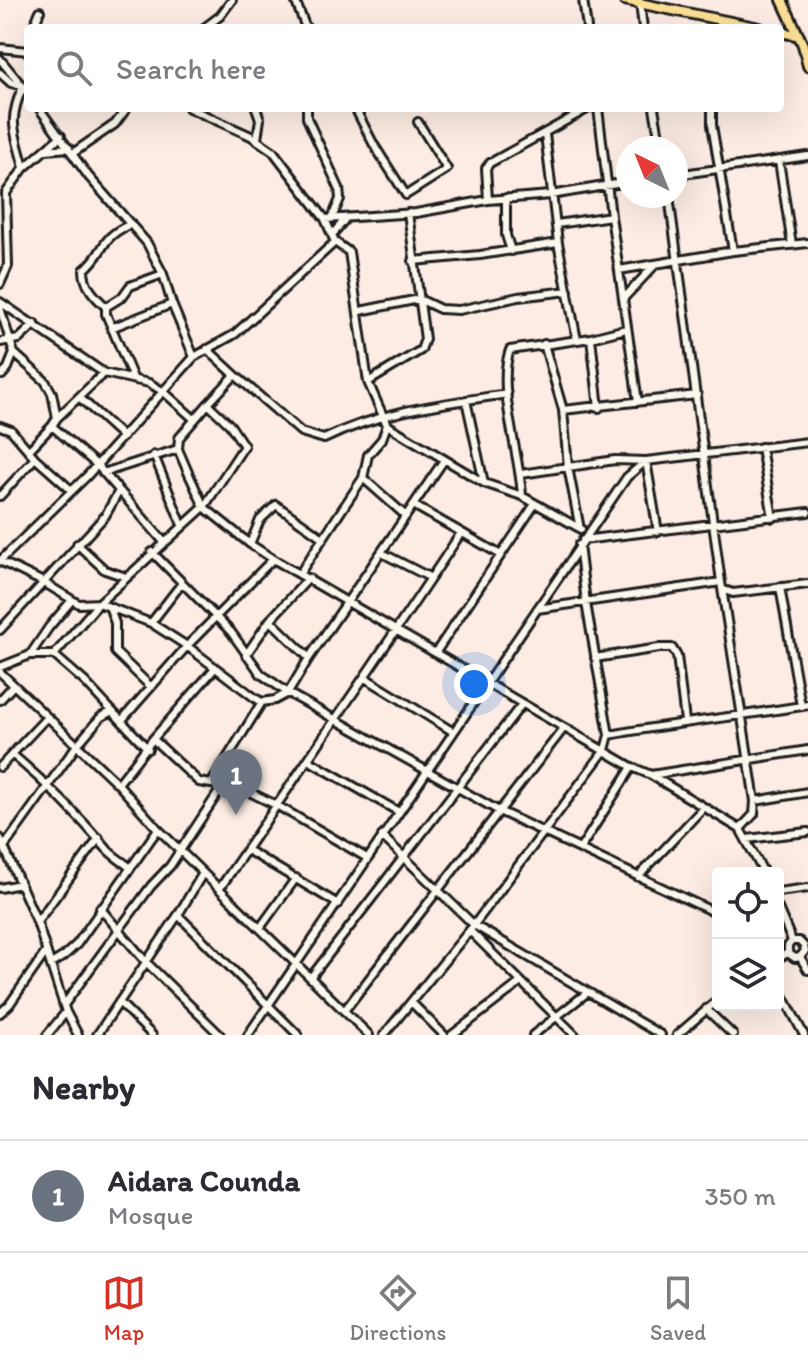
<!DOCTYPE html>
<html lang="en">
<head>
<meta charset="utf-8">
<style>
	body { margin:0; font-family:Itim,sans-serif; background:#f2f2f3; color:#2b2b33 }
	.controls { position:absolute; right:24px; bottom:24px; display:grid; overflow:hidden; border-radius:8px; box-shadow:0 8px 32px #0002 }
	.controls button { width:72px; height:72px; display:grid; place-items:center; padding:0; border:0; border-bottom:2px solid #e1e1e2; background:#fff; color:#2b2b33; font:40px sans-serif }
	.compass { position:absolute; left:616px; top:136px; width:72px; height:72px; border-radius:50%; background:#fff; box-shadow:0 8px 32px #0002; rotate:317deg }
	.you { position:absolute; left:474px; top:684px; width:28px; height:28px; margin:-20px; border:6px solid #fff; border-radius:50%; background:#1a73e8; box-shadow:0 0 0 12px #1a73e833 }
	.badge { display:grid; place-items:center; width:52px; height:52px; border-radius:50%; background:#d93025; color:#fff; font-size:26px; font-weight:700 }
	.pin { position:absolute; translate:-50% -66px; filter:drop-shadow(0 2px 4px #0008) }
	.pin::after { content:''; position:absolute; top:42px; width:28px; height:24px; background:inherit; clip-path:polygon(0 0,100% 0,50% 100%) }
	.list { margin:0; padding:0; list-style:none }
	h2 { display:flex; justify-content:space-between; align-items:center; height:104px; margin:0; padding:0 32px; font-size:34px }
	h2 small { font-size:26px; font-weight:400; color:#7c7c81 }
	.list li { display:grid; grid-template-columns:52px 1fr auto; gap:24px; align-items:center; box-sizing:border-box; height:112px; padding:0 32px; border-top:2px solid #e1e1e2 }
	.list b { display:block; font-size:30px; white-space:nowrap }
	.list p { margin:0; font-size:26px; white-space:nowrap; color:#7c7c81 }
	.list em { font-size:26px; font-style:normal; color:#7c7c81 }
	.icon { flex:none; width:44px; height:44px; fill:none; stroke:currentColor; stroke-width:2; stroke-linecap:round; stroke-linejoin:round }
	.map { position:relative; flex:none; width:808px; height:1035px; overflow:hidden }
	.search { position:absolute; background:#fff; box-shadow:0 8px 32px #0002; left:24px; right:24px; top:24px; height:88px; display:flex; align-items:center; gap:20px; box-sizing:border-box; padding:0 28px; border-radius:8px; color:#7c7c81; font-size:30px }
	.sheet { height:216px; background:#fff }
	nav { display:flex; justify-content:space-around; align-items:center; box-sizing:border-box; height:112px; border-top:2px solid #e1e1e2; background:#fff; font-size:22px; color:#7c7c81 }
	nav a { display:grid; justify-items:center; gap:4px }
	nav .on { color:#d93025 }
	.map>svg:first-child { display:block }
</style>
</head>
<body>
<div class="map">
<svg width="808" height="1035" viewBox="0 0 808 1035">
	<rect width="100%" height="100%" fill="#fcece3"/>
	<filter id="ink" filterUnits="userSpaceOnUse"><feTurbulence type="fractalNoise" baseFrequency=".0125" numOctaves="2"/><feDisplacementMap in="SourceGraphic" scale="16" xChannelSelector="R" yChannelSelector="G"/><feConvolveMatrix kernelMatrix="1 2 1 2 8 2 1 2 1" color-interpolation-filters="sRGB"/></filter>
	<g filter="url(#ink)">
		<g fill="none" stroke-linecap="round" stroke-linejoin="round">
			<g stroke="#1c1c1c" stroke-width="12">
				<path id="minor" d="M 295,0 L 306,28
					M 583,0 L 587,28
					M 640,3 L 643,28
					M 33,28 L 40,11
					M 204,28 L 220,16 L 232,0
					M 0,48 L 28,51
					M 0,59 L 28,93
					M 0,73 L 11,83 L 23,86 C 7,123 15,131 24,168
					M 39,108 L 89,177 L 147,243 L 163,274 L 172,304 L 194,357 L 87,476 L 0,561 L 43,582 L 79,604 L 99,603 L 151,623 L 187,646 L 255,698 L 262,702 L 275,700 L 288,693 L 309,658 L 444,460
					M 189,108 L 251,136 L 273,151 L 325,219 L 335,242 L 349,252 L 368,382 L 387,425 L 484,483 L 522,496 L 581,529
					M 256,108 L 260,119 L 257,139
					M 307,108 L 307,118 L 339,188 L 340,199 L 332,218
					M 355,108 L 374,145 L 406,195 L 447,169 L 418,122
					M 598,108 L 611,216 L 638,402
					M 654,108 L 661,148
					M 712,108 L 712,125 L 733,251
					M 545,134 L 558,243 L 577,340
					M 46,150 L 69,148
					M 73,153 L 115,124 L 127,108
					M 779,161 L 792,245
					M 676,175 L 808,156
					M 669,196 L 721,582 L 755,801 L 754,814 L 740,829
					M 506,198 L 506,235 L 511,251
					M 488,200 L 486,168 L 490,163 L 589,108
					M 325,219 L 416,213 L 488,200 L 551,195 L 628,182
					M 557,224 L 611,216
					M 332,235 L 346,218
					M 413,261 L 480,255 L 558,243
					M 619,270 L 733,251 L 808,243
					M 0,284 L 8,266 L 6,193 L 24,168 L 61,136
					M 623,299 L 653,267
					M 0,302 L 104,373 L 149,383 L 164,392 L 194,419
					M 106,307 C 95,297 84,286 84,270 C 107,251 98,238 131,224
					M 0,308 L 14,353 L 45,381 L 52,393 L 57,418 L 52,426 L 97,465 L 164,542
					M 360,311 L 419,299 L 440,309 L 459,310 L 518,297 L 568,291
					M 111,328 L 172,304
					M 591,338 L 599,408
					M 0,342 L 19,339 L 35,324
					M 544,344 L 563,410 L 568,467 L 580,529
					M 207,349 L 235,375
					M 194,357 L 235,334 L 335,242
					M 2,375 L 8,368 L 14,353
					M 133,378 L 106,314 L 106,307 L 122,297 L 130,286 L 163,274
					M 368,382 L 421,350 L 425,339 L 408,213
					M 80,398 L 123,437
					M 466,400 L 484,483
					M 208,404 L 235,375 L 301,432 L 324,439 C 384,410 442,404 507,394
					M 563,410 L 697,395
					M 57,418 L 104,373
					M 0,426 L 11,430 L 35,458 L 70,489
					M 761,447 L 773,518
					M 29,450 L 52,426
					M 154,455 L 182,525
					M 103,473 L 178,449
					M 521,474 L 615,460 L 646,461 L 658,532
					M 363,478 L 406,516
					M 0,496 L 35,458
					M 522,496 C 520,455 496,386 510,350 L 591,338 L 626,329
					M 415,506 L 501,555
					M 583,540 L 808,512
					M 77,544 L 105,570 L 126,577
					M 250,544 L 260,520 L 276,505 L 323,538
					M 152,552 L 231,632 L 261,674 L 288,693 L 499,811 L 718,914
					M 382,553 L 431,578
					M 300,573 L 363,478 L 368,455 L 382,439 L 387,425
					M 780,587 L 801,706
					M 724,590 L 733,593 L 808,584
					M 110,609 L 115,623 L 115,652 L 151,687
					M 537,609 L 721,582
					M 270,620 L 309,658
					M 151,623 L 182,583
					M 0,630 L 105,516 L 119,491
					M 436,652 L 535,504
					M 30,655 L 49,627 L 72,600
					M 54,655 L 85,682 L 112,711
					M 246,655 L 270,620 L 309,578
					M 595,658 L 659,648 L 672,648 L 677,656 L 685,721
					M 0,667 L 30,655 L 54,655 L 99,603 L 204,507 L 244,446 L 230,425 L 208,404 L 179,438 L 178,449 L 187,470 L 204,507 L 250,544 L 273,559 L 632,767 L 651,775 L 740,829 L 764,873
					M 0,672 L 118,784 L 158,829 L 369,1035
					M 364,677 L 452,731
					M 0,700 L 12,687
					M 122,720 L 187,646 L 273,559
					M 609,735 C 675,723 742,716 808,705
					M 153,739 L 199,782 L 211,784 L 229,782 L 278,806 L 367,858
					M 13,755 C 47,784 77,814 106,848 C 112,856 123,861 130,868
					M 308,760 L 399,812
					M 0,767 L 47,717
					M 651,775 L 808,750
					M 118,784 L 153,739 L 215,668
					M 211,784 L 262,702
					M 755,801 L 808,792
					M 382,836 L 474,925 L 661,1035
					M 0,838 L 37,922 L 66,1012 L 78,1035
					M 747,839 L 808,832
					M 4,847 L 77,745 L 101,717 L 112,711 L 148,749
					M 580,849 L 632,767
					M 247,850 L 338,904
					M 638,877 L 703,808
					M 0,888 L 20,884
					M 220,888 C 301,770 382,652 461,533
					M 778,892 L 808,888
					M 100,908 L 146,962 L 220,1035
					M 778,908 L 792,941
					M 178,915 L 298,1035
					M 37,922 L 99,838
					M 260,928 L 296,878
					M 470,931 L 575,1035
					M 800,957 L 808,970
					M 778,958 L 788,953 L 788,946 L 792,941 L 799,941 L 804,946 L 805,951 L 800,957 L 795,958 L 788,953
					M 51,964 L 64,956 L 77,944 L 158,829
					M 311,977 L 522,704
					M 778,986 L 804,1035
					M 119,1002 L 152,1035
					M 411,1002 L 444,1035
					M 64,1005 L 151,886 L 170,866 L 224,784
					M 706,1009 L 733,1035
					M 344,1011 L 564,728
					M 0,1013 L 9,1005 L 46,952
					M 47,1035 L 66,1012
					M 97,1035 L 178,915 L 203,873
					M 248,1035 L 627,477 L 646,461 L 808,442
					M 384,1035 L 474,925 L 605,750 L 609,735 L 586,603 L 579,545
					M 452,1035 L 521,982
					M 533,1035 L 588,992
					M 677,1035 L 718,1000"/>
			</g>
			<g stroke="#1c1c1c" stroke-width="14">
				<path id="major" d="M 624,0 L 760,28
					M 782,0 L 803,45 L 808,66
					M 780,32 L 796,35"/>
			</g>
			<use href="#minor" stroke="#fbf7ec" stroke-width="6"/>
			<use href="#major" stroke="#fbdf96" stroke-width="8"/>
		</g>
	</g>
</svg>
<div class="controls">
<button><svg class="icon" aria-label="locate" viewBox="0 0 24 24"><circle cx="12" cy="12" r="6"/><path d="M12 2v4M12 18v4M2 12h4M18 12h4"/></svg></button>
<button><svg class="icon" aria-label="layers" viewBox="0 0 24 24"><path d="M12 4l9 5-9 5-9-5zM3 14l9 5 9-5"/></svg></button>
</div>
<svg class="compass" viewBox="-18 -18 36 36"><path d="M0-13l5 13h-10z" fill="#e53935"/><path d="M0 13l5-13h-10z" fill="#7c7c81"/></svg>
<div class="you"></div>
<div class="pin badge" style="left:236px;top:815px;background:#6b7280">1</div>
<div class="search"><svg class="icon" aria-label="search" viewBox="0 0 24 24"><circle cx="10" cy="10" r="6"/><path d="M15 15l6 6"/></svg>Search here</div>
</div>
<section class="sheet">
<h2>Nearby<small></small></h2>
<ul class="list">
<li><span class="badge" style="background:#6b7280">1</span><div><b>Aidara Counda</b><p>Mosque</p></div><em>350 m</em></li>
</ul>
</section>
<nav>
<a class="on"><svg class="icon" aria-label="map" viewBox="0 0 24 24"><path d="M3 6l6-2 6 2 6-2v14l-6 2-6-2-6 2zM9 4v14M15 6v14"/></svg>Map</a>
<a><svg class="icon" aria-label="directions" viewBox="0 0 24 24"><path d="M12 3l9 9-9 9-9-9zM9 14v-3h6M13 9l2 2-2 2"/></svg>Directions</a>
<a><svg class="icon" aria-label="saved" viewBox="0 0 24 24"><path d="M7 4h10v16l-5-4-5 4z"/></svg>Saved</a>
</nav>
</body>
</html>
